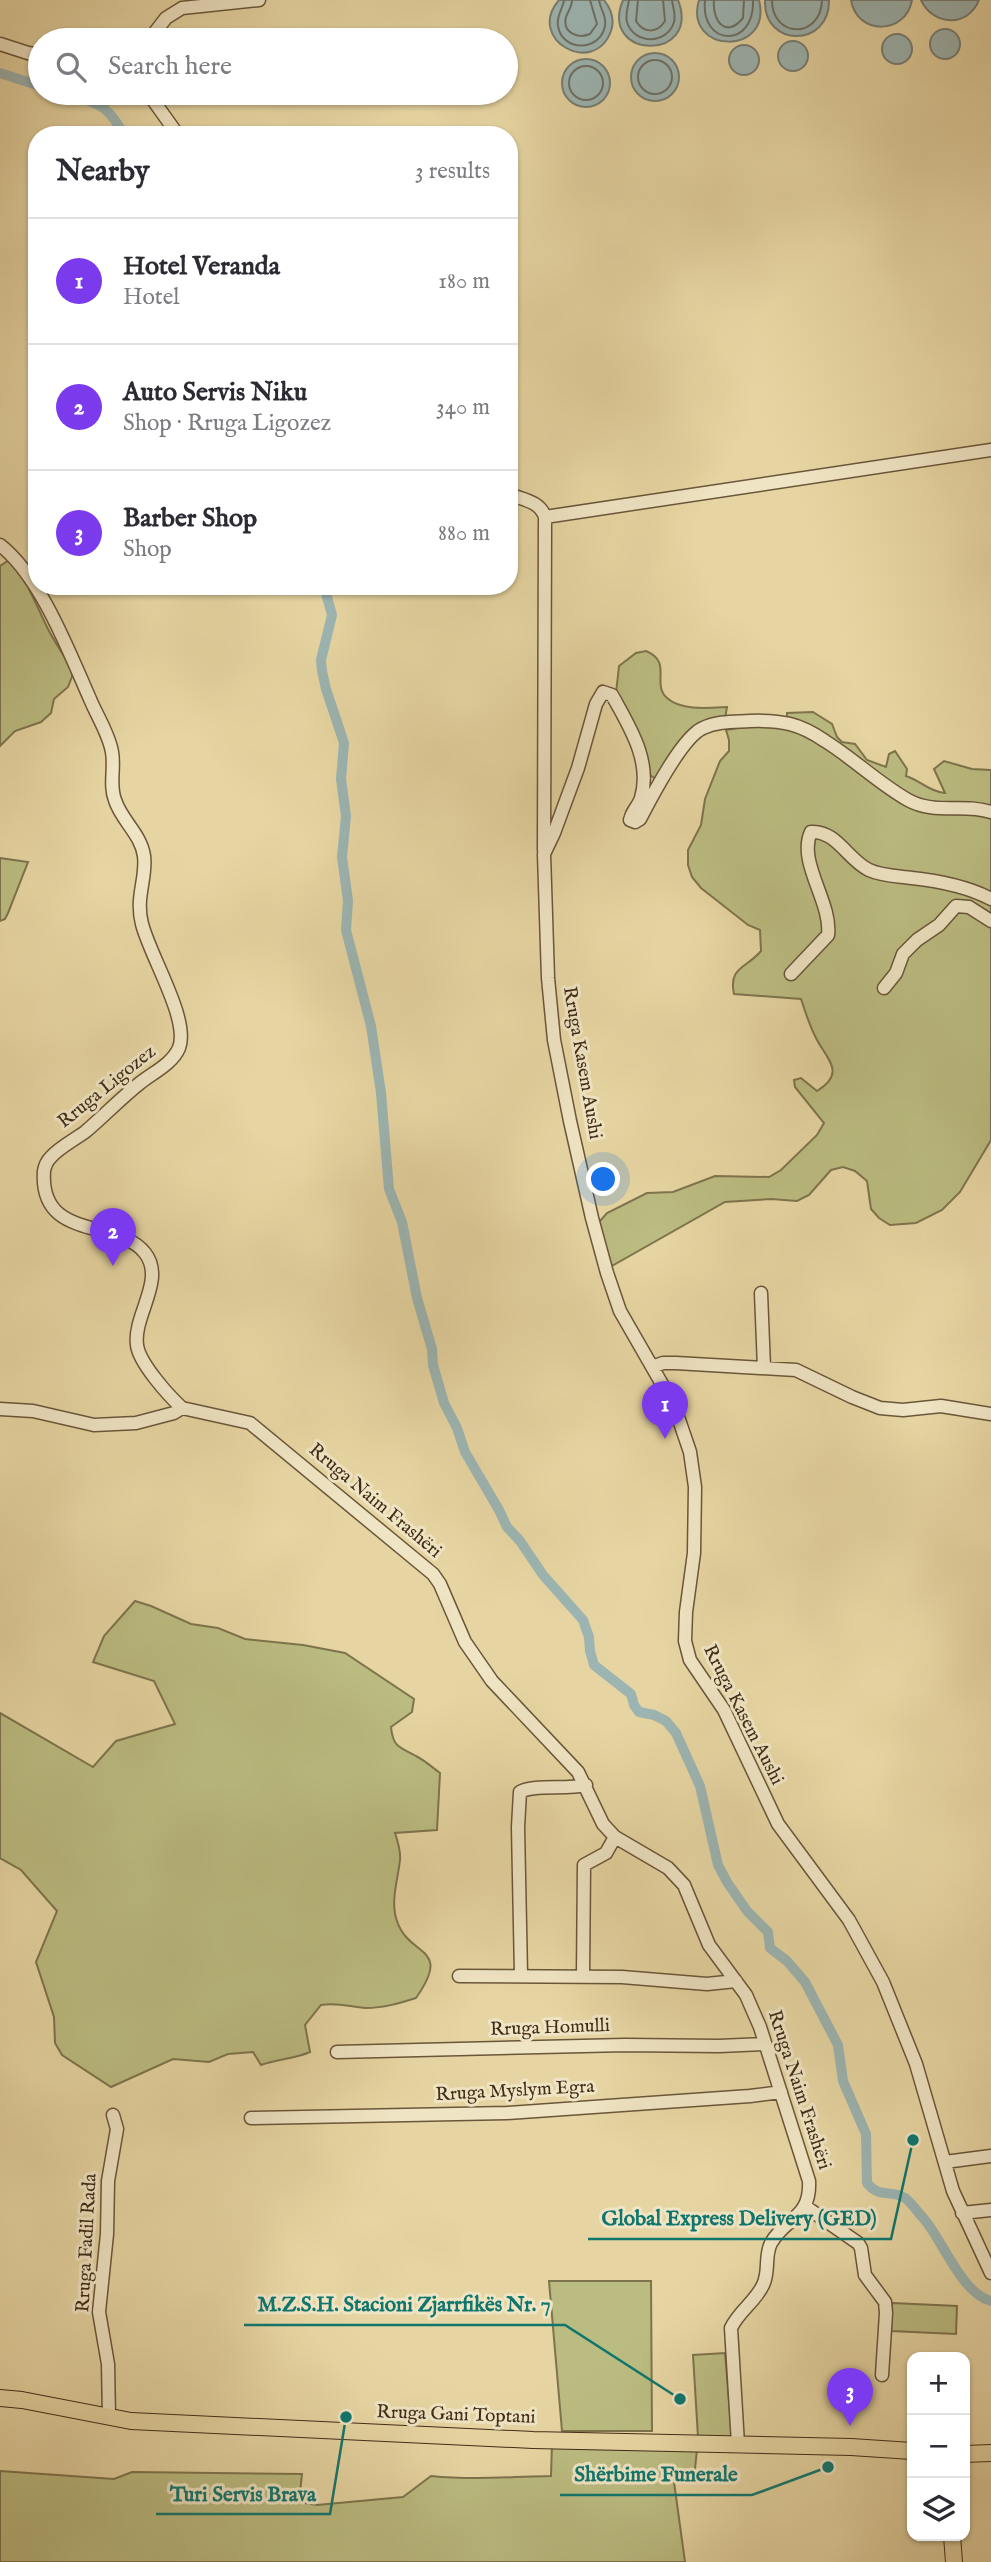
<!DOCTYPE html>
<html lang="en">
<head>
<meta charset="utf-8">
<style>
	body { margin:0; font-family:"IM FELL English",serif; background:#f2f2f3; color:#2b2b33 }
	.controls { position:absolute; right:21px; bottom:21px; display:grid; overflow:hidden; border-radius:14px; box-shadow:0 2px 5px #0004 }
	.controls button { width:63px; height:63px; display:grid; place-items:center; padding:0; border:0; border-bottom:2px solid #e1e1e2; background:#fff; color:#2b2b33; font:35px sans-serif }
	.you { position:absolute; left:604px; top:1180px; width:24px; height:24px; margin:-18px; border:5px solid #fff; border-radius:50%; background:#1a73e8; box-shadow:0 0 0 10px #1a73e833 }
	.badge { display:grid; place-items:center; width:46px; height:46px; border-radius:50%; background:#7c3aed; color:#fff; font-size:23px; font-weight:700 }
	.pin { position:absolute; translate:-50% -58px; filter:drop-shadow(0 2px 4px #0008) }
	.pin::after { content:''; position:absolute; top:37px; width:24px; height:21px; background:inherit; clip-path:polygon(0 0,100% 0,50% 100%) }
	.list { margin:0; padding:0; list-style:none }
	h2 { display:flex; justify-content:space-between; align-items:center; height:91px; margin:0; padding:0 28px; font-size:30px }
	h2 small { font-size:23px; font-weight:400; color:#7c7c81 }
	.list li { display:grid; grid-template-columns:46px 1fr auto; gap:21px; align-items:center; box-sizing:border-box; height:126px; padding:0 28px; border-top:2px solid #e1e1e2 }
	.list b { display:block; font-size:26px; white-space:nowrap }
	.list p { margin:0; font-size:23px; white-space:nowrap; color:#7c7c81 }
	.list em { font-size:23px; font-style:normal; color:#7c7c81 }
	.icon { flex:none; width:38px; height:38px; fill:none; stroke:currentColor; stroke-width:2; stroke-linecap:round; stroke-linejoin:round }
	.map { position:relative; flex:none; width:991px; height:2562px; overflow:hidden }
	.search { position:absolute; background:#fff; box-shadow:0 2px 5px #0004; left:28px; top:28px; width:490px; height:77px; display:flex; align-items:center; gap:18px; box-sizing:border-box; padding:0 24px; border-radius:38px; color:#7c7c81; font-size:26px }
	.panel { position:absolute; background:#fff; box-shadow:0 2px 5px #0004; left:28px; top:126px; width:490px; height:469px; border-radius:28px }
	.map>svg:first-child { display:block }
</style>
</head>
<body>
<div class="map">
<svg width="991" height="2562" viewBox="0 0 991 2562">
	<rect width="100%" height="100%" fill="#e6d5a2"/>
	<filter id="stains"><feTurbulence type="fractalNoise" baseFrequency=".00286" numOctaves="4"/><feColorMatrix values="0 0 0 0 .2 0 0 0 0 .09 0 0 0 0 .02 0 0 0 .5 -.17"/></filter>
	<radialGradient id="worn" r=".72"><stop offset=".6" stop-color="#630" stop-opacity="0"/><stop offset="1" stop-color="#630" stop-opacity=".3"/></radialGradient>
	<path fill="#bbbc81" stroke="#7e744c" stroke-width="2" d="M 9,560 C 29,582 36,606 49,631 C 57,646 67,659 73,674 L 68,687 L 54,699 L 51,713 L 41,722 L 15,731 L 0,746 L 0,566 Z
		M 646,651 C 673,662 651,684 667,698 C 681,711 709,708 727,707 L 724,724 L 709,724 L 658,780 L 648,774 L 616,693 L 619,666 L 636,653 Z
		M 813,712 L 832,724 L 837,737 L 842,742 L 855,744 L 867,760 L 886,767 L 889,754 L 895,751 L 907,769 L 906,776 C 921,781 930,792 945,793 L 934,769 L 944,761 L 972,769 L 991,770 L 991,1140 L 960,1192 L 942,1210 L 916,1223 L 890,1225 L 879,1218 L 871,1209 L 867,1181 L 855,1171 L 843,1167 L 831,1170 L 809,1195 L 797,1201 L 771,1199 L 725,1202 L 610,1267 L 599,1222 L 607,1213 L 647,1193 L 673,1192 L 715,1176 L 769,1177 L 781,1170 L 817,1135 L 824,1123 L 795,1087 L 794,1080 L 801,1078 L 817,1091 C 848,1072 825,1058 815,1036 C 809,1024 805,1011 801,999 L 734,994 C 728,967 747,968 761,951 L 760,930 L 748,925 L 701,888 L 692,877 L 688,865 L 688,850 L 701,825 L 705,799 L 720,761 L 729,751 L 729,740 L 726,730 L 762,724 L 787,726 L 787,713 Z
		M 0,858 L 28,862 L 8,913 L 5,919 L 0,921 Z
		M 135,1601 L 151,1606 L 191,1624 L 218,1628 L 245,1639 L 303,1645 L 345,1653 L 414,1699 L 412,1712 L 391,1727 C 393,1748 400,1747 416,1756 C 424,1760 432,1767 440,1773 L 437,1830 L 395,1833 C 398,1842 401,1851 400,1860 C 398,1879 390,1902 397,1921 C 409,1958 453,1945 416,1998 C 400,2003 384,2008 366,2008 C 350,2007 338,2002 321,2005 L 305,2025 L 310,2052 C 294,2059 277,2059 261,2065 L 253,2052 L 228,2054 L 209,2062 L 173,2059 L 111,2087 L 62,2055 L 55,2043 L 54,2017 L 36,1962 L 57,1911 L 21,1870 L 0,1858 L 0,1713 L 93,1767 L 116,1741 L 175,1724 L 154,1681 L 93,1662 L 104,1636 Z
		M 549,2281 L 651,2281 L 652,2431 L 562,2431 Z
		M 892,2303 L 957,2306 L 956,2334 L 891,2331 Z
		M 725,2353 L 732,2437 L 698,2437 L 693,2355 Z
		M 552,2443 L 697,2449 L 694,2479 L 674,2482 L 685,2562 L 0,2562 L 0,2471 L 114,2479 L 132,2472 L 302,2474 L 299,2502 L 317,2505 L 403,2497 L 431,2476 C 471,2480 511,2477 551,2476 Z"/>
	<path fill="#9cb5b2" stroke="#787e74" stroke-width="2" d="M 559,0 L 604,0 C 611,9 615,20 611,31 C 594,78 525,39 559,0 Z
		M 623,0 L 678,0 C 702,62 598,60 623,0 Z
		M 699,0 L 759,0 C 773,57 683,54 699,0 Z
		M 765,0 L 829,0 C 830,48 763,48 765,0 Z
		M 851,0 L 912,0 C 906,35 857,36 851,0 Z
		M 921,0 L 979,0 C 968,28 933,26 921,0 Z
		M930 44a15 15 0 1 1 30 0a15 15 0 1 1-30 0Z
		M882 49a15 15 0 1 1 30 0a15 15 0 1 1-30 0Z
		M778 56a15 15 0 1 1 30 0a15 15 0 1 1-30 0Z
		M729 60a15 15 0 1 1 30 0a15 15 0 1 1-30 0Z
		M631 77a24 24 0 1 1 48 0a24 24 0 1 1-48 0Z
		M562 83a24 24 0 1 1 48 0a24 24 0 1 1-48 0Z"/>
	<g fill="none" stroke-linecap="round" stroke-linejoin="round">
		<path stroke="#6e7065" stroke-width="2" d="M 564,0 C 563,9 556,16 558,26 C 562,52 600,52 605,26 C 607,16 600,9 599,0
			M 572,0 C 572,7 568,11 566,17 C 562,33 578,39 590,34 L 597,24 L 590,0
			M 629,0 C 628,8 625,14 627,22 C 634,45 667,45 674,22 C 676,14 673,8 672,0
			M 638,0 L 636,21 C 643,33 657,34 665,21 L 663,0
			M 705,0 C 700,47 755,49 753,0
			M 714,0 C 712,21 726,39 743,18 L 744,0
			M 772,0 C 772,39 821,39 822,0
			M638 77a17 17 0 1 1 34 0a17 17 0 1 1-34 0Z
			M569 83a17 17 0 1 1 34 0a17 17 0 1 1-34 0Z"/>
		<path stroke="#9cb5b2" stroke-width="10" d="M 0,73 L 40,86
			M 67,93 C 99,105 106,102 124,135
			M 324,586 L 332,615 L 321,660 L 322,671 L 326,689 L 344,743 L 341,779 L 346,816 L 342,857 L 348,901 L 346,930 L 371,1026 L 381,1093 L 389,1189 L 402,1222 L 417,1298 L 432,1349 L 433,1365 L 444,1403 L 457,1428 L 465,1452 L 499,1510 L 507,1527 L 520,1541 L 543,1575 L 583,1620 L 589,1637 L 590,1651 L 594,1665 L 631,1694 L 634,1705 L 639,1712 L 654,1715 L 666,1721 L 676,1733 L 700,1786 L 718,1865 L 727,1882 L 747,1911 L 768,1932 L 770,1948 L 787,1961 L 805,1982 L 838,2045 L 843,2081 L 866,2134 L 867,2183 C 879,2199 891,2189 905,2198 C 912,2203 918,2213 924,2219 C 943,2241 962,2294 991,2301"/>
		<g stroke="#6a563a" stroke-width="15">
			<path id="minor" d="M 149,40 L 166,18 L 182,8 L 259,0
				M 0,44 L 28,53 L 40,55
				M 148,93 L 178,135
				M 509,494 C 523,500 540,501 545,517 L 544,850
				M 545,517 L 991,450
				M 0,545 C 41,577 69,652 90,699 C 97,716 109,734 112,752 C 115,768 109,785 115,800 C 121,820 141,834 144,856 C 147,878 135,897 142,924 C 150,956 190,1020 179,1048 C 172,1064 154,1072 140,1083 C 121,1098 104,1116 85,1132 C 74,1140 60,1147 51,1157 C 47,1161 45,1165 44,1171 C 39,1242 118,1218 145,1253 C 166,1280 133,1315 137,1345 C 139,1363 169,1396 182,1408
				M 991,812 C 963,803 935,815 908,800 C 878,783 854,759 825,741 C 799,723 781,720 750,721 C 734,722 718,721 703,728 C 682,737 651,798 640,819 L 635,822 L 630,820 L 631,817 C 633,810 639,805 641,798 C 652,761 629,726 612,695 L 603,692 L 596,704 L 578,768 L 554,833 L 544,854 L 548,978 L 554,1040 L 570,1121 L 592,1218 L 607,1273 L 620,1311 L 674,1405 L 690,1452 L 695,1487 L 694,1553 L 686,1612 L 685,1641 L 690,1660 L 724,1710 L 778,1824 L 849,1920 L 883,1982 L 916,2064 L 953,2191 L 991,2273
				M 791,974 L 828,935 C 832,902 797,862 811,832 C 836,830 848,860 869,870 C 882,876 898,876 912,878 C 939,881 967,886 991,899
				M 884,988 L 896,973 L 903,954 L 917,940 L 939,925 L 956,906 L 969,907 L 991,921
				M 761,1293 L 764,1368
				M 652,1367 L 663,1363 L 676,1363 L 796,1370 L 852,1397 L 880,1408 L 903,1410 L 941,1406 L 991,1414
				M 0,1409 L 33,1411 L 94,1425 L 136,1423 L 174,1413 L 182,1408 L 250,1423 L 433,1574 L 440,1584 L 465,1642 L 492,1681 L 578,1772 L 603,1824 L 615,1837 L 668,1868 L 684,1885 L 709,1945 L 746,1995 L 760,2027 L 809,2181 C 811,2218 786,2217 771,2243 C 764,2257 770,2271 763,2285 C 755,2302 739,2311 731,2328 L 738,2444
				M 521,1975 L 518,1827 L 520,1792 C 534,1784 567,1790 586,1785
				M 459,1976 L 622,1977 L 707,1984 L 736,1981
				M 583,1977 L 584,1865 L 606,1853 L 615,1837
				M 337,2052 L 625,2045 L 719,2046 L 765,2044
				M 251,2118 L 507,2113 L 750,2096 L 781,2092
				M 945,2162 L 991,2156
				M 806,2207 L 858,2243 L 861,2248 L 865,2275 L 885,2302 L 886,2313 L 882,2375
				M 962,2213 L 991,2210
				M 109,2417 L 108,2364 L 99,2312 L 107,2234 L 108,2181 L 117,2129 L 113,2115"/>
		</g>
		<g stroke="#412c18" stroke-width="18">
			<path id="major" d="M 0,2398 L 22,2400 L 131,2421 L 533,2440 L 851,2447 L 912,2451
				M 965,2454 L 991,2453
				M 952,2536 L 954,2562"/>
		</g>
		<use href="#minor" stroke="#efe4c3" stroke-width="12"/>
		<use href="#major" stroke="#e6d5a2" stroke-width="16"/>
	</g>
	<g text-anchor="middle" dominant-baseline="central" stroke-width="6" stroke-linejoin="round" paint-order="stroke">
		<g font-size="19" fill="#412c18" stroke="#efe4c3">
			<text transform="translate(582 1063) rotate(80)">Rruga Kasem Aushi</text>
			<text transform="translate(107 1087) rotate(-39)">Rruga Ligozez</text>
			<text transform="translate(375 1501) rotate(40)">Rruga Naim Frashëri</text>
			<text transform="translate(743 1715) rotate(63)">Rruga Kasem Aushi</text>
			<text transform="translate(550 2028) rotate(-2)">Rruga Homulli</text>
			<text transform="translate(799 2090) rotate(72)">Rruga Naim Frashëri</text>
			<text transform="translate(515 2091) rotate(-3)">Rruga Myslym Egra</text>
			<text transform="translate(87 2243) rotate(-87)">Rruga Fadil Rada</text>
			<text transform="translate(456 2415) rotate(2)">Rruga Gani Toptani</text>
		</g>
	</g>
	<path fill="none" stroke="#0f766e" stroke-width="2.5" d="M913 2140L891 2239H588M680 2399L565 2325H244M828 2467L752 2495H560M346 2417L330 2514H156"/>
	<g fill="#0f766e" stroke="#efe4c3" stroke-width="2.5">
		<circle cx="913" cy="2140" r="7"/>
		<circle cx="680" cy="2399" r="7"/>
		<circle cx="828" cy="2467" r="7"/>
		<circle cx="346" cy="2417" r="7"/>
	</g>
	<g font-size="21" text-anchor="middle" font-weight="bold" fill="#0f766e" stroke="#efe4c3" stroke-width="6" stroke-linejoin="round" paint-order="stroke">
		<text x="739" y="2225">Global Express Delivery (GED)</text>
		<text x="404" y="2311">M.Z.S.H. Stacioni Zjarrfikës Nr. 7</text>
		<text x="656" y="2481">Shërbime Funerale</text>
		<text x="243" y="2501">Turi Servis Brava</text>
	</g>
	<rect width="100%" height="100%" filter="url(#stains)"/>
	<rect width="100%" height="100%" fill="url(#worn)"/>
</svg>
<div class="controls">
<button>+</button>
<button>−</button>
<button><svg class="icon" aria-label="layers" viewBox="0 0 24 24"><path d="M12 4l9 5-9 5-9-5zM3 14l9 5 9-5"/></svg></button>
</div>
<div class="you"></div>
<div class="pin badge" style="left:665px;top:1439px">1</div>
<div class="pin badge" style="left:113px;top:1266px">2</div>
<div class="pin badge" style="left:850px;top:2426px">3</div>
<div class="search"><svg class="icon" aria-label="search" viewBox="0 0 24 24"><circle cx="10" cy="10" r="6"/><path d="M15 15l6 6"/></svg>Search here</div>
<section class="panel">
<h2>Nearby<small>3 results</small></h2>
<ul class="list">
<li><span class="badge">1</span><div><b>Hotel Veranda</b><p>Hotel</p></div><em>180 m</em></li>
<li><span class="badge">2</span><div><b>Auto Servis Niku</b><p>Shop · Rruga Ligozez</p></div><em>340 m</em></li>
<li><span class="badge">3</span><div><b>Barber Shop</b><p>Shop</p></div><em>880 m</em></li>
</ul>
</section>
</div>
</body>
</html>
